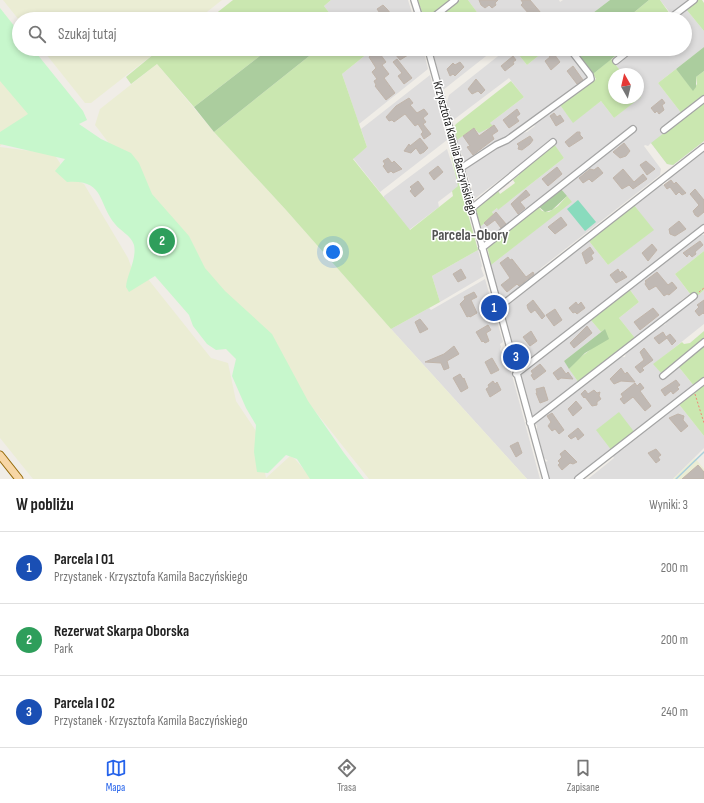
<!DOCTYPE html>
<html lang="pl">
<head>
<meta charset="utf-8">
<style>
	body { margin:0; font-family:"Sofia Sans Condensed",sans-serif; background:#f2f2f2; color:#222 }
	.compass { position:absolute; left:608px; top:68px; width:36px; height:36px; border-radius:50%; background:#fff; box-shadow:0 2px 6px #0003; rotate:352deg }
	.you { position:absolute; left:333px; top:252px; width:14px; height:14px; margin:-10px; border:3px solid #fff; border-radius:50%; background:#1a73e8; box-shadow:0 0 0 6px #1a73e833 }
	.badge { display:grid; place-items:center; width:26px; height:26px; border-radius:50%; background:#2563eb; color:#fff; font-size:13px; font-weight:700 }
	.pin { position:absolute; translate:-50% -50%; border:2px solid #fff; box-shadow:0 1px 4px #0006 }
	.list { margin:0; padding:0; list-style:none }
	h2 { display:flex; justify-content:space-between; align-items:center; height:52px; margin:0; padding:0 16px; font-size:17px }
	h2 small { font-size:13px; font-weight:400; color:#767676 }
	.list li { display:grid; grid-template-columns:26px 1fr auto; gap:12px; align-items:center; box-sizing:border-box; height:72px; padding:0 16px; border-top:1px solid #e0e0e0 }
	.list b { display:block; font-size:15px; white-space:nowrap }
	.list p { margin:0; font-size:13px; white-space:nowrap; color:#767676 }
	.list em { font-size:13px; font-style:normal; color:#767676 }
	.icon { flex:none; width:22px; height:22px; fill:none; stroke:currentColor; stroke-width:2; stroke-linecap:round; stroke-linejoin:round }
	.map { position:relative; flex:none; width:704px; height:479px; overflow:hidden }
	.search { position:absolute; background:#fff; box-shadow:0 2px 6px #0003; left:12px; right:12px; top:12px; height:44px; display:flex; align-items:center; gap:10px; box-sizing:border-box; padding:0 14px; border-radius:22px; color:#767676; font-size:15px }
	.sheet { height:268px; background:#fff }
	nav { display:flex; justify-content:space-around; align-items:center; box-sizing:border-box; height:56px; border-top:1px solid #e0e0e0; background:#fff; font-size:11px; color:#767676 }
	nav a { display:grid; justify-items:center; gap:2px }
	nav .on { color:#2563eb }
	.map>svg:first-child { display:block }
</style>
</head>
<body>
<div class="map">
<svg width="704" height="479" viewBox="0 0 704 479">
	<rect width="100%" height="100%" fill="#f0ede7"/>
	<path fill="#dedddd" d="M 331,0 L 408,0 L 412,13 L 404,19 L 334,19 L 324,6 Z
		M 468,0 L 559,0 L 560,2 L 563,0 L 610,0 L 585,19 L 553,19 L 547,12 L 539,19 L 482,19 Z
		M 660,0 L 691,0 L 672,15 Z
		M 686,9 L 704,31 L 704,47 L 658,83 L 682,114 L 671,122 L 704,141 L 673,165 L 667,164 L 651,143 L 648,146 L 645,145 L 644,146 L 661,169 L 660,175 L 541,268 L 536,276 L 503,303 L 501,302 L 491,265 L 571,202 L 561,189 L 636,131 L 633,127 L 609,147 L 606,146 L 601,152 L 485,242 L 480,227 L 494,215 L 492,212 L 497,208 L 499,209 L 564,158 L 551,141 L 473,200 L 471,189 L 472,187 L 465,169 L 492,150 L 507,144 L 519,134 L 527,132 L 535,126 L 533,124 L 560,105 L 573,122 L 601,101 L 614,118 L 640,97 L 638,93 L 638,74 L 623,74 L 615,64 L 635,51 L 634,49 L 685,49 L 685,19 L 673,19 Z
		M 373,49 L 422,49 L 419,51 L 422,55 L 424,53 L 428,69 L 359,124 L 342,74 Z
		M 432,49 L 495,49 L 443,90 Z
		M 507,49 L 514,49 L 527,65 L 547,49 L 566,49 L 588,77 L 588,79 L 555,101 L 531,120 L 530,119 L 521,125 L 522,127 L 505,140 L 465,164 L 457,140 L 474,128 L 476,131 L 490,123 L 524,97 L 509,78 L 452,121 L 447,102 L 449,95 Z
		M 430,75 L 447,140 L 380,192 L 353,158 L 367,147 L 361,129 Z
		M 447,149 L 459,186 L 438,202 L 439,207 L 409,230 L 384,198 L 384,196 Z
		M 704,151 L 704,224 L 520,368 L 503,308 L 589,241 L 608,265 L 653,230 L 634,205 L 660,185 L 664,185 L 668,181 L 669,178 Z
		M 699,235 L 704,235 L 704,251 L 675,274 L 690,294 L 680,301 L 680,302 L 635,338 L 619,318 L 639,302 L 630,290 Z
		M 478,250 L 482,266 L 481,268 L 484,276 L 440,302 L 432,276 Z
		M 485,279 L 503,342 L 500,344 L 501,347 L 500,349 L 501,352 L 505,350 L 506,353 L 540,479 L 527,479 L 391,329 L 429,308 L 431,310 Z
		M 704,290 L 704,324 L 654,364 L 678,366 L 693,385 L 663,411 L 575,479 L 550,479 L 545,462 L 548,461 L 544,458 L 537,431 L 537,425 L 534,424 L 607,366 L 610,366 L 620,357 L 625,357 L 626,352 L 658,327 L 666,324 L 664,322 L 681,308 L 684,308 Z
		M 590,319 L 601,332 L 564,361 L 579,383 L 533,417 L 521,373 Z
		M 678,403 L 704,436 L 704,448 L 673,479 L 588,479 L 614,458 L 612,455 L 616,452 L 625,448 L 624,446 Z"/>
	<path fill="#ebedd4" d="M 3,0 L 222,0 L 198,19 L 19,20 Z
		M 42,49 L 160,49 L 91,103 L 85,103 Z
		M 157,64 L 214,132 L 286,210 L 391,329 L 527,479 L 369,479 L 276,362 L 95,125 L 100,109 Z
		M 0,70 L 38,110 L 0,146 Z
		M 0,147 L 54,154 L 60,163 L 62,173 L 84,184 L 128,258 L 137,283 L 148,279 L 211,358 L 228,363 L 236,401 L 258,434 L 266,478 L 290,456 L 295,459 L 312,479 L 33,479 L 0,438 Z
		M 695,458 L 704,469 L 704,479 L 673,479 Z"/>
	<path fill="#cae7b0" d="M 233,0 L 331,0 L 324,6 L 334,19 L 209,19 Z
		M 418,0 L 451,0 L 427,19 L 424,19 Z
		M 460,0 L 468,0 L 482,19 L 450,19 L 444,12 Z
		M 649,0 L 660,0 L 670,14 L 663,19 L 635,19 L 632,14 Z
		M 696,0 L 702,0 L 704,3 L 704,31 L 686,9 Z
		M 160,49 L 269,49 L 194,107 L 157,64 L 131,84 L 126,77 Z
		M 309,49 L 373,49 L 342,74 L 367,147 L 353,159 L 410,230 L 453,196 L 452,191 L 458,186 L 449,146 L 478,250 L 432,276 L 440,302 L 391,329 L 286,210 L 214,132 L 313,53 Z
		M 514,49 L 547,49 L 527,65 Z
		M 611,59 L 623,74 L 614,74 L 614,98 L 638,98 L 638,93 L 641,97 L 614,118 L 601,101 L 573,123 L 560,105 L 596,79 L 593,74 Z
		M 676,69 L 693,90 L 697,84 L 696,77 L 704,71 L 704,96 L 682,114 L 658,83 Z
		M 511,81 L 524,97 L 490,123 L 493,126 L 479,133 L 474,128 L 457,140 L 454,127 L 456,124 Z
		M 704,102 L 704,141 L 673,165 L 667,164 L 651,143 Z
		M 554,144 L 564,158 L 498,210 L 497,208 L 492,212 L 494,215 L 480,227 L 475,207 L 497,189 L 500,194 L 515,183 L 513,180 L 519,175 L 519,170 Z
		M 567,196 L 572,202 L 491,265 L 488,250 L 486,248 L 538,206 L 542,211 L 549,212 L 558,206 Z
		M 634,205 L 654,230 L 608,265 L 589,241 Z
		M 704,251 L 704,290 L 694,299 L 675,274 Z
		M 630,290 L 639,302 L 619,318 L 635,338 L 579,383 L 569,369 L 578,359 L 590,350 L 605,329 L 601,332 L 590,319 Z
		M 704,331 L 704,341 L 662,374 L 653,364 L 682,342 L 684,344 L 690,343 Z
		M 704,345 L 704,379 L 694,386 L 678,366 Z
		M 704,384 L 704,436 L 678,403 Z
		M 619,412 L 635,433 L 612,451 L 596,430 Z"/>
	<path fill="#abcd9e" d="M 610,0 L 649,0 L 632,14 L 635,19 L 585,19 Z
		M 704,47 L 704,71 L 696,77 L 696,87 L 693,91 L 676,69 Z
		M 269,49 L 309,49 L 313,53 L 214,132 L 194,107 Z
		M 574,49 L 624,49 L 593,74 Z
		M 561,189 L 567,196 L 552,210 L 545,212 L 538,206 Z
		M 605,329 L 609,339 L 585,353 L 569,369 L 564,361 Z"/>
	<path fill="#c7f7cc" d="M 0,8 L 19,32 L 19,49 L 33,49 L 83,111 L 87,120 L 79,124 L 101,139 L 131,153 L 139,163 L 152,194 L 189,236 L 205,268 L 225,291 L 272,334 L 308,401 L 344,453 L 364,479 L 310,479 L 297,459 L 286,455 L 268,473 L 257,472 L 254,452 L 256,425 L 246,408 L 232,376 L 236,359 L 226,349 L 216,350 L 207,344 L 193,326 L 189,315 L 155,276 L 129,292 L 126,287 C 127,274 137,259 134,245 C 131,235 120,231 115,224 C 97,202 105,179 67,182 L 55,171 L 65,159 L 0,144 L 0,132 L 28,114 L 0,81 Z"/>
	<path fill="#89dbbd" d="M 578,200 L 596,222 L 585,231 L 567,209 Z"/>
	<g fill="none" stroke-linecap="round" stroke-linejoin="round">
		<path stroke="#aacfdb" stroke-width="1.5" d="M 676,479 L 704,452"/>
	</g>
	<path fill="#c0b9b4" stroke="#c1b5aa" d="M 479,0 L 498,0 L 495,3 L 496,5 L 492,8 L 489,5 L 485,8 L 481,5 Z
		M 521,0 L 530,0 L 541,13 L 537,16 L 534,12 L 530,15 L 521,5 L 523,3 Z
		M 383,5 L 387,9 L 395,19 L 384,19 L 377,9 Z
		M 379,49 L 387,49 L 380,54 L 386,62 L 382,65 L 389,74 L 384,78 L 395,93 L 386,100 L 375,86 L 376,85 L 374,81 L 377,79 L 372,72 L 376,68 L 369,57 Z
		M 391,49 L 403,49 L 408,55 L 400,60 Z
		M 551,49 L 554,49 L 557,52 L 554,54 L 560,62 L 551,70 L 545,61 L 550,57 L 547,52 Z
		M 513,56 L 516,60 L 513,62 L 514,64 L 505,71 L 501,66 Z
		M 397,59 L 412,78 L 404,84 L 398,76 L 402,73 L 393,62 Z
		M 460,62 L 464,67 L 455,76 L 453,74 L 450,76 L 447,69 L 453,63 L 455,65 Z
		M 573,66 L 583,80 L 577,84 L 567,71 Z
		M 476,79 L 485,90 L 481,94 L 478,91 L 472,94 L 468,89 Z
		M 409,98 L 413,103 L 410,105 L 417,113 L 424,109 L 428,114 L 423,118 L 426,122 L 423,124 L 431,134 L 424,139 L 421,134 L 423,132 L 418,124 L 415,126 L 405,114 L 394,122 L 392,120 L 389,121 L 386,117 L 396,106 Z
		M 662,99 L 665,103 L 662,105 L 664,110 L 659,114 L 657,111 L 655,113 L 651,108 Z
		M 517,109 L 520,114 L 516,117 L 519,121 L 509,128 L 503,120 Z
		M 554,113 L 557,117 L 560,115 L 564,121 L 556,126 L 550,116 Z
		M 494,125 L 498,131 L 492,135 L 494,139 L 473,155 L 467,147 L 470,146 L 463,136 L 474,128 L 479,136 Z
		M 577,132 L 580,132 L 580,135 L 583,138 L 569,147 L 565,142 Z
		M 530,136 L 533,140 L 530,144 L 522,150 L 518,149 L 519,146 L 517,144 Z
		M 420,138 L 428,148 L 424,152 L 420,154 L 416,148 L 411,153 L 404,151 L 409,144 L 410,146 Z
		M 624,143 L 630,151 L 626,156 L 620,158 L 613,152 Z
		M 388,158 L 392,163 L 394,161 L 402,169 L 393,173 L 391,171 L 388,173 L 383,166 L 385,164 L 383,161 Z
		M 646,161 L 655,169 L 647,175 L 640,165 Z
		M 438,166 L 443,172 L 434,180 L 429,173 Z
		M 557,167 L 562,174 L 548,186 L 542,179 Z
		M 598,167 L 603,173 L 592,182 L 589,179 L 583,183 L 579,178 L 590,169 L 594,170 Z
		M 623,169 L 634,182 L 643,174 L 647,179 L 633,189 L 629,185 L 622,189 L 613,178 Z
		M 671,180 L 674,184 L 676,182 L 686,193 L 682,195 L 679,192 L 676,195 L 670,187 L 667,189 L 664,185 Z
		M 418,181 L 424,189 L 415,197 L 410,191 L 412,189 L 410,187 Z
		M 695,189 L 704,200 L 704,212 L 698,217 L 695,215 L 693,211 L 699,205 L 690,194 Z
		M 526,190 L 530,195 L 520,202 L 525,208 L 518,214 L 511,204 Z
		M 496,212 L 506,224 L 501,228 L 495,220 L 487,226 L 484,223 Z
		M 561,217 L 567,225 L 555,234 L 548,227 Z
		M 679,221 L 686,229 L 675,236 L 670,234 L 669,229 Z
		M 700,241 L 703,245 L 695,252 L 696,254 L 692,257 L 689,254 L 687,257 L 683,253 Z
		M 652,244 L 657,250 L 648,261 L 642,253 Z
		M 590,247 L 594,253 L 591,255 L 593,259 L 586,264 L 582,253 Z
		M 508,257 L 510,260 L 512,259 L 526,277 L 533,272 L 534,274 L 519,286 L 517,284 L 507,292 L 501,285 L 510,278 L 500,263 Z
		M 461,269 L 466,278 L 458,282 L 453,274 Z
		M 618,269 L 620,273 L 622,271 L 627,277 L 616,283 L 610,275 Z
		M 657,272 L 668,285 L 672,282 L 677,288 L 669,295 L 667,294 L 664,296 L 656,286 L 649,290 L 645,284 L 646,282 L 645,281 Z
		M 474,292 L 477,297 L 471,300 L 477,313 L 470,317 L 469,316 L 467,317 L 460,304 L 465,299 L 464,297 Z
		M 533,300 L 545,316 L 542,319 L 535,310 L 531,313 L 528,309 L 527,305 Z
		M 704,300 L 704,314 L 703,313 L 699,316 L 695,311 L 699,307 L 697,305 Z
		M 576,302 L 578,305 L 581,302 L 585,308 L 577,314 L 575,312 L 573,313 L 569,308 Z
		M 653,308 L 659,315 L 640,330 L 634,322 Z
		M 555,309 L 562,320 L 554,326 L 546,315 Z
		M 420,319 L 428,329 L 420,333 L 415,322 Z
		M 488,325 L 491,330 L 486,333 L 489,341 L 485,343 L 483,341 L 482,342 L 476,332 Z
		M 587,326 L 592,333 L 574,348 L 570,343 Z
		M 531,331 L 537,341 L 530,346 L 523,337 Z
		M 663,332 L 666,337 L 670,334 L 676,341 L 672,345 L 667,338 L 659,344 L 654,338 Z
		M 454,346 L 459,354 L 447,361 L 449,368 L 444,370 L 441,363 L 425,362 L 444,354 Z
		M 644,348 L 653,360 L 642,368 L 644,370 L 640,373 L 635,367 L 644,360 L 640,352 Z
		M 492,358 L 499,370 L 491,374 L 485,362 Z
		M 540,364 L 546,371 L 534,380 L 531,375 L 533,374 L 531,371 Z
		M 561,367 L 566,374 L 568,372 L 573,379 L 561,378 L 558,380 L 553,373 Z
		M 621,368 L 625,374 L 627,372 L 635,382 L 621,381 L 614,384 L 610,379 Z
		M 460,374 L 463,379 L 464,378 L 468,388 L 461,392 L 453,378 Z
		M 676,380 L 680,385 L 677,387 L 679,389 L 673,394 L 671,391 L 665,396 L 661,390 Z
		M 493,381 L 495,384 L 497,382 L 501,390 L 490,397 L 486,389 L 489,387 L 488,385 Z
		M 635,383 L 637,386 L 640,383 L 644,388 L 640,391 L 651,406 L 645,411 L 633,397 L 624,404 L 620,399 L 623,397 L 621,394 Z
		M 544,387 L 548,400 L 540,403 L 536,393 L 537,393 L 536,389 Z
		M 585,390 L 588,394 L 594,390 L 597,393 L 600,392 L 599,396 L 601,399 L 597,402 L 597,405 L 592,406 L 585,397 L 584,398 L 581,394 Z
		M 576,401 L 582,408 L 573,416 L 568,409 Z
		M 552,413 L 564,430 L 559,434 L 555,429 L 552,431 L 548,426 L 551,422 L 547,416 Z
		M 678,414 L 684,416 L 683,420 L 688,426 L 681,432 L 669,418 Z
		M 578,428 L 584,435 L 578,440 L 576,436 L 571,439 L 568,436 Z
		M 518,442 L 522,453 L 516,457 L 510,446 Z
		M 656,449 L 661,455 L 658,457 L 660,460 L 656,463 L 648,453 Z
		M 565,450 L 577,462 L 573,464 L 570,463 L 562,470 L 558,465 L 560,463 L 558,461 L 562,457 L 560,454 Z
		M 698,465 L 704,472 L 704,479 L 682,479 Z"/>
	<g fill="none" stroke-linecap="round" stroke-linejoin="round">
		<g stroke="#a4a4a4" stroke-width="8">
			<path id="minor" d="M 414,0 L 420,19
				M 431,19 L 455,0
				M 669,19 L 694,0
				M 428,49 L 546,479
				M 616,61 L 631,49
				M 664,130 L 704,99
				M 461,168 L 496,145 L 507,140 L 591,79 L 590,75 L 570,49
				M 472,208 L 553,142
				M 482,248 L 633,129
				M 498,308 L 704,147
				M 516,374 L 704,228
				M 663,376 L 704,342
				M 530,423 L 694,296
				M 578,479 L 704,381"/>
		</g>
		<g stroke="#946908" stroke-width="9">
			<path id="major" d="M 0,455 L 19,479"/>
		</g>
		<path stroke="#f38575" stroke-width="1" stroke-dasharray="2 2" stroke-linecap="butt" d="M 699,292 L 704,288
			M 695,394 L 704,423"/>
		<use href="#minor" stroke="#fff" stroke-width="5.5"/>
		<use href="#major" stroke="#f7d6a5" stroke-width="7"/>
	</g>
	<g text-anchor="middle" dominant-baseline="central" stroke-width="3" stroke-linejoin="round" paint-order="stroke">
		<g font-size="13" fill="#202020" stroke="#fff">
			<text transform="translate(455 148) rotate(75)">Krzysztofa Kamila Baczyńskiego</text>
		</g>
		<g font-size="15" font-weight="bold" fill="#535353" stroke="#fff">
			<text x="470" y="235">Parcela-Obory</text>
		</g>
	</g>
</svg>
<svg class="compass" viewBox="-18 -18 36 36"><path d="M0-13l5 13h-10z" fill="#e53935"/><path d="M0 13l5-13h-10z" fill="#767676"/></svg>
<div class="you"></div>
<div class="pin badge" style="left:494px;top:308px;background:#1a4fb4">1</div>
<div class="pin badge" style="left:162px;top:241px;background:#2e9e5b">2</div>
<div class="pin badge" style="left:516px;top:357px;background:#1a4fb4">3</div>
<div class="search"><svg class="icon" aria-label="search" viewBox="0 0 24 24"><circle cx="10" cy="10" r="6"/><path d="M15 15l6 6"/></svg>Szukaj tutaj</div>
</div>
<section class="sheet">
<h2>W pobliżu<small>Wyniki: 3</small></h2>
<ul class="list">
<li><span class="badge" style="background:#1a4fb4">1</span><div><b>Parcela I 01</b><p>Przystanek · Krzysztofa Kamila Baczyńskiego</p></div><em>200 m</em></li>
<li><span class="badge" style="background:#2e9e5b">2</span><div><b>Rezerwat Skarpa Oborska</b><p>Park</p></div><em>200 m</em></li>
<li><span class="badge" style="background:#1a4fb4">3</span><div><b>Parcela I 02</b><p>Przystanek · Krzysztofa Kamila Baczyńskiego</p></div><em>240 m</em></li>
</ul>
</section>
<nav>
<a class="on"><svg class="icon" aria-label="map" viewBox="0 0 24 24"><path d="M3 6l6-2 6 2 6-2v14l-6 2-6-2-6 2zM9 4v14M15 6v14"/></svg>Mapa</a>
<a><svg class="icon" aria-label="directions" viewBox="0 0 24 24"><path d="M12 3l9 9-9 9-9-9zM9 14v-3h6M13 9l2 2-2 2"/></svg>Trasa</a>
<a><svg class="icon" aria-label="saved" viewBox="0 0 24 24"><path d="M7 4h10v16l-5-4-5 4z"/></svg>Zapisane</a>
</nav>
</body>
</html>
